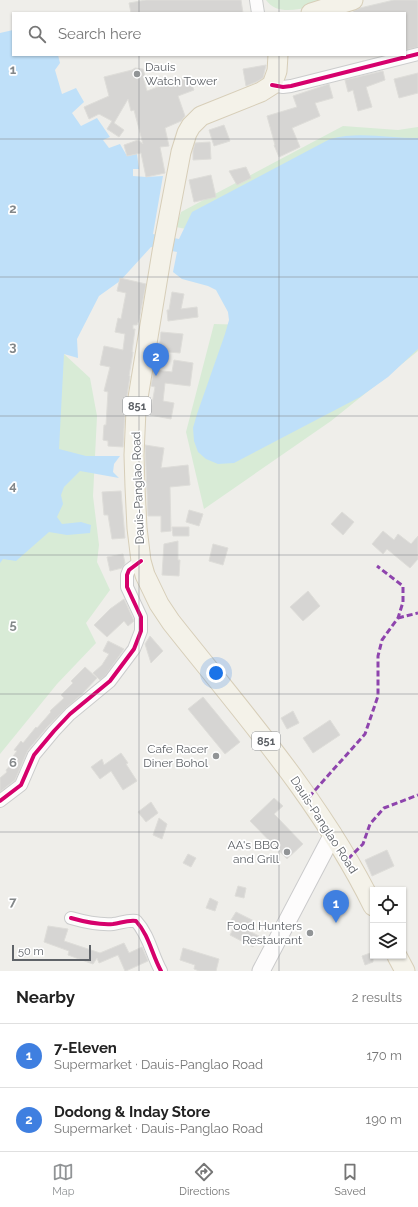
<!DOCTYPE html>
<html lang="en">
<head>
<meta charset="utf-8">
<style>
	body { margin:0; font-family:Raleway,sans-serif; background:#f2f2f2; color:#222 }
	.controls { position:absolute; right:12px; bottom:12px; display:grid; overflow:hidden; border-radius:0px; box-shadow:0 1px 3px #0004 }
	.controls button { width:36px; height:36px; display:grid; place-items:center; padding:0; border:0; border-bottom:1px solid #e0e0e0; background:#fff; color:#222; font:20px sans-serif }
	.scale { position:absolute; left:12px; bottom:10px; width:79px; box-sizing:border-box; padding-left:4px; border:2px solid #5f6368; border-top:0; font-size:11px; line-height:14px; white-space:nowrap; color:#5f6368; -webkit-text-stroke:3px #fff; paint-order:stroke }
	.you { position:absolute; left:216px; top:673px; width:14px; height:14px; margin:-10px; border:3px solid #fff; border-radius:50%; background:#1a73e8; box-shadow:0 0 0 6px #1a73e833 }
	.badge { display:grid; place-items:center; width:26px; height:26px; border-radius:50%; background:#919496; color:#fff; font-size:13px; font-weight:700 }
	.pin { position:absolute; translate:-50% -33px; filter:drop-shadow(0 1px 2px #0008) }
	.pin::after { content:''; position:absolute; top:21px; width:14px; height:12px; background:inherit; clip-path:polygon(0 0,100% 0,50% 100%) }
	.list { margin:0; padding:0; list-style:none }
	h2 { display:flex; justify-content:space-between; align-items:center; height:52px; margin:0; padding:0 16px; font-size:17px }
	h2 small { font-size:13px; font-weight:400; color:#767676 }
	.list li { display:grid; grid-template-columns:26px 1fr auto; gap:12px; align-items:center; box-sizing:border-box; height:64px; padding:0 16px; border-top:1px solid #e0e0e0 }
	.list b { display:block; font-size:15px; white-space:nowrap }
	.list p { margin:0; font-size:13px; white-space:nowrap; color:#767676 }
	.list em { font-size:13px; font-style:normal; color:#767676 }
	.icon { flex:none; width:22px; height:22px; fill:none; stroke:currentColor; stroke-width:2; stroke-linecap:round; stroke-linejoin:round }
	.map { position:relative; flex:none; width:418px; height:971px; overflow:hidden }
	.search { position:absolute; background:#fff; box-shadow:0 1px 3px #0004; left:12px; right:12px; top:12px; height:44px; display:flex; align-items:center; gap:10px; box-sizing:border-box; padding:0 14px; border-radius:0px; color:#767676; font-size:15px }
	.sheet { height:180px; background:#fff }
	nav { display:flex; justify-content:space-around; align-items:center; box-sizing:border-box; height:56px; border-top:1px solid #e0e0e0; background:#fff; font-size:11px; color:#767676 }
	nav a { display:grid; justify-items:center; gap:2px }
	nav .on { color:#919496 }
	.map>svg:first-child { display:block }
</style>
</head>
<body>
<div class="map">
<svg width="418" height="971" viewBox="0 0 418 971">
	<rect width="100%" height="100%" fill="#efeeea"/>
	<path fill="#d8ebd6" d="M 266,0 L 332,0 C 313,5 280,20 266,0 Z
		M 343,126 L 398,130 L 418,127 L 418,154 L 191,230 L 176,227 L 181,212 Z
		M 418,212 L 418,351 L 331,421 L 204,509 L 186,432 L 214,324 L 307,327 Z
		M 64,354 L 90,378 L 97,416 L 93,496 L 99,545 L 97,562 L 110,590 L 86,623 L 96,643 L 57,684 L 0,754 L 0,540 Z"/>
	<path fill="#bfe0f9" d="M 13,30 L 13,55 L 58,55 L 60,63 L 55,70 L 62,94 L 76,88 L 84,102 L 72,113 L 81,126 L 97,118 L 110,137 L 103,140 L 109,148 L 120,144 L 127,156 L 137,154 L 139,169 L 133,169 L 133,176 L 146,177 L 163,176 L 153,234 L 179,239 L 192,212 L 330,139 C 358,131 389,138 418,138 L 418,349 L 388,377 L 360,397 L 234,463 L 218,464 L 206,459 L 198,452 L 194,441 L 193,428 L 197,414 L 225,334 L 229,320 L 228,312 L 216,290 L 208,286 L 182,279 L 173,272 L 177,252 L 151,247 L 120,281 L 99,296 L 77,339 L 78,358 L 64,354 L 59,449 L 86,456 L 120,456 L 114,464 L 113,472 L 119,478 L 80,471 L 64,487 L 61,495 L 63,504 L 57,517 L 62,524 L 81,522 L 91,525 L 90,533 L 67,535 L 49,532 L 16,561 L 3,559 L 0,563 L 0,33 Z"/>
	<path fill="#d6d5d3" stroke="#deddd9" d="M 146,0 L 241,0 L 243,13 L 131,13 L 129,3 Z
		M 394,0 L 418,0 L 418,47 L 405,50 L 405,13 L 354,13 L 353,11 L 360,8 Z
		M 266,65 L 263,78 L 256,82 L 246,86 L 243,69 Z
		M 135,68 L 143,69 L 145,76 L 143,77 L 147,91 L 188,76 L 194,90 L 178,96 L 185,116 L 181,121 L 165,128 L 169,146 L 160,147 L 165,173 L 146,177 L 141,153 L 127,156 L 124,145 L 138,140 L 143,144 L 134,110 L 131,111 L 128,99 L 114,123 L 124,130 L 119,137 L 107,129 L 112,121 L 99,114 L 89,119 L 84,107 L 109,96 L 104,77 L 132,70 Z
		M 383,71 L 385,80 L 366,87 L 372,107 L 358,111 L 353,90 L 348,92 L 345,80 Z
		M 418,73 L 418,93 L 399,98 L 394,79 Z
		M 329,84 L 333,98 L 315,103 L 320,116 L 292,128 L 300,147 L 279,157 L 274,145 L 275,145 L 267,116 L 297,107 L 293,96 Z
		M 224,125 L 230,141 L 214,146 L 209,130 Z
		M 210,142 L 211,159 L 193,160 L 193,151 L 195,143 Z
		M 246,167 L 251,178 L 237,185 L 229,171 Z
		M 211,175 L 216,197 L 194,202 L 189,180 Z
		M 120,278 L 146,284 L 139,320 L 137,325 L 133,325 L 133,329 L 135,329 L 132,352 L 133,352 L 129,376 L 130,376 L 125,408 L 123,447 L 108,446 L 108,441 L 103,440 L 104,425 L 106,425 L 108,392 L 104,391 L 110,367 L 100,365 L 104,346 L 123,350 L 125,334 L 115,332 L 118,318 L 121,319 L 126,293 L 117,291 Z
		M 172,292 L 184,294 L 181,309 L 197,307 L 198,317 L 168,321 L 167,310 L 169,310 Z
		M 161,332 L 183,334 L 180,353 L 159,351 Z
		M 174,360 L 193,363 L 190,386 L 165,383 L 163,401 L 174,403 L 171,419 L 150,415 L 155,387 L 151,386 L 154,370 L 172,372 Z
		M 145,445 L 164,448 L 161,468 L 188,465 L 190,485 L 170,487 L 171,531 L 161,532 L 161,516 L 148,516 Z
		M 121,491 L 125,538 L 112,539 L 108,515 L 104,515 L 102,492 Z
		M 189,510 L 203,514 L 199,526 L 186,522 Z
		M 342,512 L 354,522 L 343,535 L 331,524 Z
		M 172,527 L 189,527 L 189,536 L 173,536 Z
		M 383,531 L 394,540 L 398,534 L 411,544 L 418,536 L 418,559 L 410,568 L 387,549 L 383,554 L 372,544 Z
		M 178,541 L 178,560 L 180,560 L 179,576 L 162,575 L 164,544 Z
		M 213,544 L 228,548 L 223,565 L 209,561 Z
		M 123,554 L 125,563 L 122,568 L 110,571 L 107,557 Z
		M 308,591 L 320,606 L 303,621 L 290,607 Z
		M 124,599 L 134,621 L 128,626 L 124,621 L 107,637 L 94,625 L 110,609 Z
		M 150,636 L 163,651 L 151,663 L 145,644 Z
		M 108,641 L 124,649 L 105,676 L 100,680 L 93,673 L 102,665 L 109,654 L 103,651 Z
		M 85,667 L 97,678 L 81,695 L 65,709 L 48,726 L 28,750 L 15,780 L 0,792 L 0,778 L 7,772 L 6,770 L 13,762 L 10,760 L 17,751 L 14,750 L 21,741 L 23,743 L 36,727 L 37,728 L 51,712 L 50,711 L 64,698 L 61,695 L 73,683 L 71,681 Z
		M 203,697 L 240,742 L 225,754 L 188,709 Z
		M 293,711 L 299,723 L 287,729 L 281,718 Z
		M 330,720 L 340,735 L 313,753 L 303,738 Z
		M 121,753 L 128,763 L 126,764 L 137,781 L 123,790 L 111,771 L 100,779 L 91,767 L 102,759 L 104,765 Z
		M 274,798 L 283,806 L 274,814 L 303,844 L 287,859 L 250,821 Z
		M 151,802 L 158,813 L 146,822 L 138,812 Z
		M 159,818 L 167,824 L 162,839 L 153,835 Z
		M 387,850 L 394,866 L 372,876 L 365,860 Z
		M 188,854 L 196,858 L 191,867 L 183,863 Z
		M 238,886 L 246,888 L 244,898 L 235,896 Z
		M 210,898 L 218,902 L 215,911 L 206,908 Z
		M 236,912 L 254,921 L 249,931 L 259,936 L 253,947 L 230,935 L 236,923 L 231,920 Z
		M 48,926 L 68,929 L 64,941 L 100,953 L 124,943 L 129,953 L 142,947 L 148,961 L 126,971 L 125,971 L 118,955 L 99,963 L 97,958 L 93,964 L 68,955 L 69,951 L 44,942 Z
		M 183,948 L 219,959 L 216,971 L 199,971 L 194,969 L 195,965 L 180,960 Z
		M 373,952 L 373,962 L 365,965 L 362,956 Z"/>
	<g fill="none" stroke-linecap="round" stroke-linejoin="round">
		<g stroke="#cbcccc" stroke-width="14">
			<path id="street" d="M 256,0 L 258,13
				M 272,85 L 283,87 L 291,86 L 418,54
				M 0,801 L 21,785 L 34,755 L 54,731 L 70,714 L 110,681 L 134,649 L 141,631 L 141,617 L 127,587 L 127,575 L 129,570 L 141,561
				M 71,918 C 85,922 99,925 113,924 C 121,923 127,920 136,921 C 149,935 152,955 161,971"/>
		</g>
		<g stroke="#cacacb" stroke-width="19">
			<path id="secondary" d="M 261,971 L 333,834"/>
		</g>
		<g stroke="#d7ceb8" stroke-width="21">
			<path id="primary" d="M 311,13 L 353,0
				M 278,55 L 277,71 L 272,85 L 261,92 L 201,116 L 191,126 L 187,133 L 181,152 L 162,252 L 136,410 L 134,455 L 135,487 L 137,528 L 141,561 L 145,575 L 159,604 L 171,622 C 243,713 322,802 373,906
				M 397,956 L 405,971"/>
		</g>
		<use href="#street" stroke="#fdfcfc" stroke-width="12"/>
		<use href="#secondary" stroke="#fdfcfc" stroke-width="17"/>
		<use href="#primary" stroke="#f4f2e9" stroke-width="19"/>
		<path stroke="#8e44ad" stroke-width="3" stroke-dasharray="6 3" stroke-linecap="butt" d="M 398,618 L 418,613
			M 309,797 L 365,734 L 378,696 L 378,656 L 382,640 L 398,618 L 403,602 L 403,586 L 377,566
			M 348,859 L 363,844 L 370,824 L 384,808 L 418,795"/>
		<g stroke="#fff" stroke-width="6">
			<path id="cycleway" d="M 272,85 L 283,87 L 291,86 L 418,54
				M 0,801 L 21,785 L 34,755 L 54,731 L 70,714 L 110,681 L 134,649 L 141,631 L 141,617 L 127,587 L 127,575 L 129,570 L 141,561
				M 71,918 C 85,922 99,925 113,924 C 121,923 127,920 136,921 C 149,935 152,955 161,971"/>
		</g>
		<use href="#cycleway" stroke="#d6006c" stroke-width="4"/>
	</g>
	<path fill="none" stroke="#84888a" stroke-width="1" stroke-opacity="0.55" d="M 139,0 L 139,13M 279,0 L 279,13M 139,55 L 139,971M 279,55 L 279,971M 0,139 L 418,139M 0,277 L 418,277M 0,416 L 418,416M 0,555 L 418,555M 0,694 L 418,694M 0,832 L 418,832"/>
	<g fill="#919496" stroke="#fff" stroke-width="1.5">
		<circle cx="137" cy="74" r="4"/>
		<circle cx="216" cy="756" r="4"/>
		<circle cx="287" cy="852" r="4"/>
		<circle cx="310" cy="933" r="4"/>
	</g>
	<g text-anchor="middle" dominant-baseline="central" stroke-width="3.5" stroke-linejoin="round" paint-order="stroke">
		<g fill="#fff" stroke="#8f9295" stroke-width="1">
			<rect x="123" y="397" width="28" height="18" rx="3"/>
			<rect x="252" y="732" width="28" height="18" rx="3"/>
		</g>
		<g font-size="11" font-weight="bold" fill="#5f6368">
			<text x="137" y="406">851</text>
			<text x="266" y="741">851</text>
		</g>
		<g font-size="12" fill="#5f6368" stroke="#fff" text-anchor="end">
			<text x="145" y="67" text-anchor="start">Dauis<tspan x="145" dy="14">Watch Tower</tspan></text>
			<text x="208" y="749">Cafe Racer<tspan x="208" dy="14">Diner Bohol</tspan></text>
			<text x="279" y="845">AA's BBQ<tspan x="279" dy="14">and Grill</tspan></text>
			<text x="302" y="926">Food Hunters<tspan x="302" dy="14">Restaurant</tspan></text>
		</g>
		<g font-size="12" fill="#5f6368" stroke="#fff">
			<text transform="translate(138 488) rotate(-92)">Dauis-Panglao Road</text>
			<text transform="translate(324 825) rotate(57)">Dauis-Panglao Road</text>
		</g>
	</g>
	<g font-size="13" text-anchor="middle" font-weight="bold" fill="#84888a" stroke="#fff" stroke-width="3.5" stroke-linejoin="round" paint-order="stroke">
		<text x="13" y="74">1</text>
		<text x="13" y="213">2</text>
		<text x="13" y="351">3</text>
		<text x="13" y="490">4</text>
		<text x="13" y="629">5</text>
		<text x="13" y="767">6</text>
		<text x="13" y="906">7</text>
	</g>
</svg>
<div class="controls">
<button><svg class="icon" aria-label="locate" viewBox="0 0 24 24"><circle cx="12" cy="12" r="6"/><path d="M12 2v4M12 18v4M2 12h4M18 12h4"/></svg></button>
<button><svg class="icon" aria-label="layers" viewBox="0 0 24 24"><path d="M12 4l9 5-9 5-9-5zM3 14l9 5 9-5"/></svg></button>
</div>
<div class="scale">50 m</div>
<div class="you"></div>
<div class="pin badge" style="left:336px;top:923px;background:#3f7fe0">1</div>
<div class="pin badge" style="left:156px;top:376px;background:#3f7fe0">2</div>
<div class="search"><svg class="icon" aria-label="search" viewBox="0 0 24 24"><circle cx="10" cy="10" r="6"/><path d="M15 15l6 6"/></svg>Search here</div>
</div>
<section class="sheet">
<h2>Nearby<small>2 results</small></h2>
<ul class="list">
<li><span class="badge" style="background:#3f7fe0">1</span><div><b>7-Eleven</b><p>Supermarket · Dauis-Panglao Road</p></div><em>170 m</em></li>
<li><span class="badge" style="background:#3f7fe0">2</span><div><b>Dodong &amp; Inday Store</b><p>Supermarket · Dauis-Panglao Road</p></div><em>190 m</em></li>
</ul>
</section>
<nav>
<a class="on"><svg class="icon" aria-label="map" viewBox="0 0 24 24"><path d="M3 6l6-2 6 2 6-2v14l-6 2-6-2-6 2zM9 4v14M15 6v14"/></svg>Map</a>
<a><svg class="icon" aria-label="directions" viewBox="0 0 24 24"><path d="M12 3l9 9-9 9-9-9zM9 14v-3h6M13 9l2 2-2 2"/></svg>Directions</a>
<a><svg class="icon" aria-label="saved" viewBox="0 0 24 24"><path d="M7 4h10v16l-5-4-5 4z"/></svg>Saved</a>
</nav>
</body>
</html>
